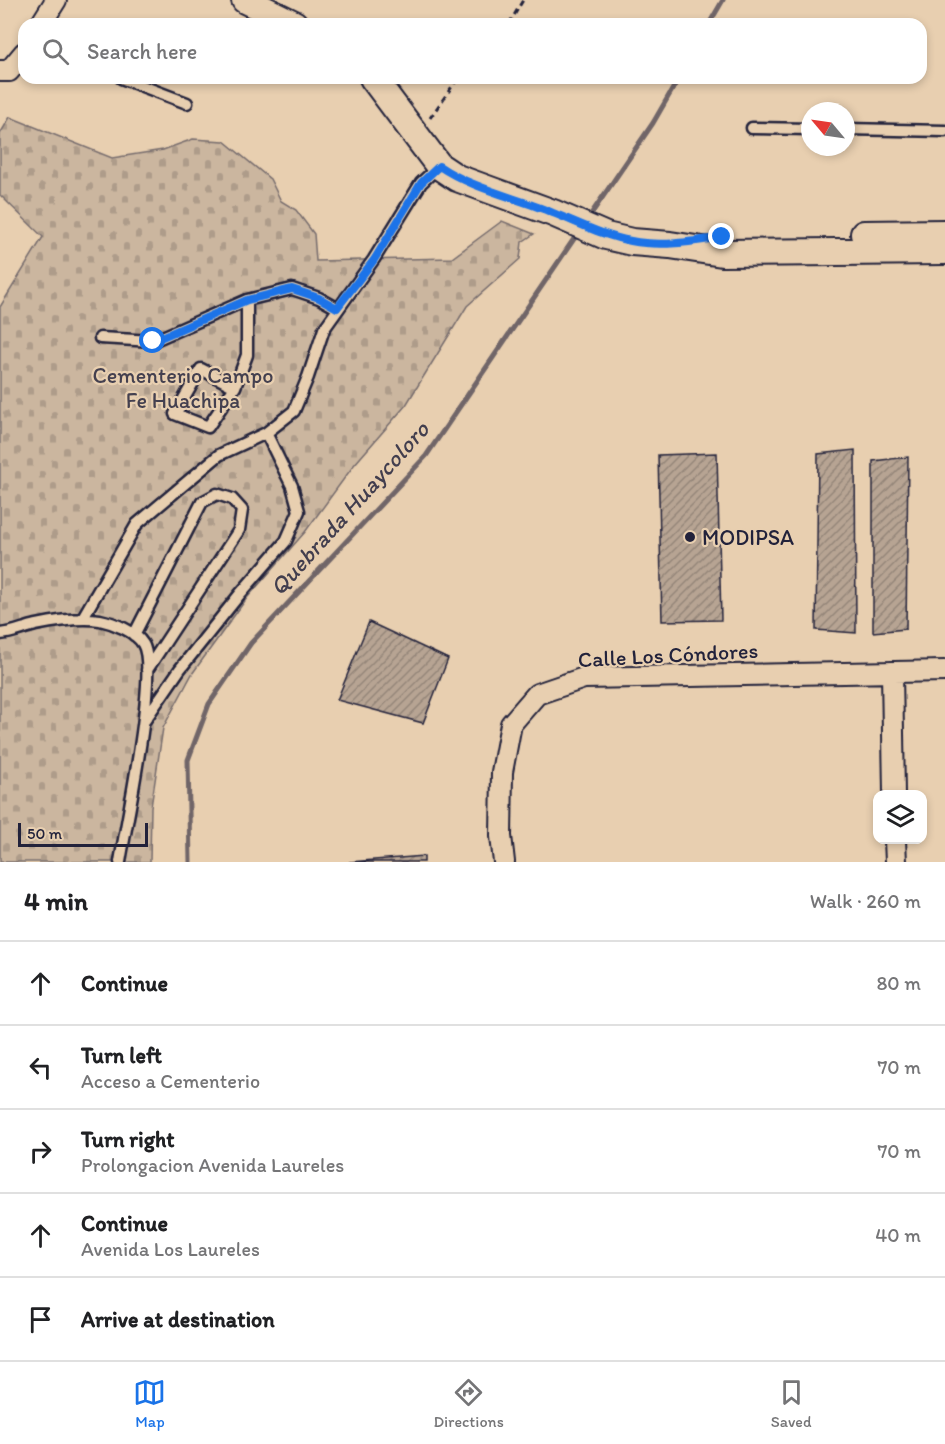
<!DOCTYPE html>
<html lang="en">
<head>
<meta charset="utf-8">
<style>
	body { margin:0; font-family:Itim,sans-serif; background:#f6f6f6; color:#202124 }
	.controls { position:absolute; right:18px; bottom:18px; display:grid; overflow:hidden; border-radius:12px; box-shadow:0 3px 9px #0003 }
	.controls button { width:54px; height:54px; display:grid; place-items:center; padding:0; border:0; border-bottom:2px solid #e0e0e0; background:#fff; color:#202124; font:30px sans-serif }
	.compass { position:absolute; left:801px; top:102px; width:54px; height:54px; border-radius:50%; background:#fff; box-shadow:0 3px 9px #0003; rotate:299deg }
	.scale { position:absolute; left:18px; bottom:15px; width:130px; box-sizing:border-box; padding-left:6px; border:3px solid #22223b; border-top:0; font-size:16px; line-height:21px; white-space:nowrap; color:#22223b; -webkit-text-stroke:4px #e8cfb0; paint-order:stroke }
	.stop { position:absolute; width:18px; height:18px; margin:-14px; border:4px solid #1a73e8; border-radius:50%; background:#fff }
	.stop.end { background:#1a73e8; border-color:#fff; box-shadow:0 2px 6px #0008 }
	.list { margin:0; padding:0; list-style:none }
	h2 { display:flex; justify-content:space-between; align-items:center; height:78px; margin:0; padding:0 24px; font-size:26px }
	h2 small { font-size:20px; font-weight:400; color:#757577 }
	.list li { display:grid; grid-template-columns:39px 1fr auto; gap:18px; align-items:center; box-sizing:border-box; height:84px; padding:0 24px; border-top:2px solid #e0e0e0 }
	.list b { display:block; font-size:22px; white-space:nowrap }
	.list p { margin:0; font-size:20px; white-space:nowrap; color:#757577 }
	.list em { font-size:20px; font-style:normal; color:#757577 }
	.icon { flex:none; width:33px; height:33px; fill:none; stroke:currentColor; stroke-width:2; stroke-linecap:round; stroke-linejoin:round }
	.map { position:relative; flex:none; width:945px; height:862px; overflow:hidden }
	.search { position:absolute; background:#fff; box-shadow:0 3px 9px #0003; left:18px; right:18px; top:18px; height:66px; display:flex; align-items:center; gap:15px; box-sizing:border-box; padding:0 21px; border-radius:18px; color:#757577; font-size:22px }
	.sheet { height:498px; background:#fff }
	nav { display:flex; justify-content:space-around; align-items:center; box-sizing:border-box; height:84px; border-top:2px solid #e0e0e0; background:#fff; font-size:16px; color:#757577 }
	nav a { display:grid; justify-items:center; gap:3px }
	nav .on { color:#1a73e8 }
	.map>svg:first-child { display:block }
</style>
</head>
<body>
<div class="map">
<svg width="945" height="862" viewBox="0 0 945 862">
	<defs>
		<pattern id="cemetery-stones" width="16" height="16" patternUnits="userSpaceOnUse" patternTransform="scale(1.5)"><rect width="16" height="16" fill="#cbb69f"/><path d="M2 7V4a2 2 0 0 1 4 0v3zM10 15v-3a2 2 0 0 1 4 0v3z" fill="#ae9c8a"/></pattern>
		<pattern id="building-hatch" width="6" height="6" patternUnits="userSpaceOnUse" patternTransform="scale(1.5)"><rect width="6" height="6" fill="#b7a493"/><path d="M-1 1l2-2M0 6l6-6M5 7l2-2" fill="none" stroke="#948579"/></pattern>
	</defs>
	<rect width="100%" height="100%" fill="#e8cfb0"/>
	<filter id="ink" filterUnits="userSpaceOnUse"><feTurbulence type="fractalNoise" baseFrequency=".0167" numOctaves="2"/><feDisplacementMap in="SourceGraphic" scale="12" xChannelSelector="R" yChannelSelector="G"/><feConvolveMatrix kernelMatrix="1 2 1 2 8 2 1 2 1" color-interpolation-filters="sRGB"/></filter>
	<g filter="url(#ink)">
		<path fill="url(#cemetery-stones)" stroke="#766c6d" stroke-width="1.5" d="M 10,117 L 112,158 L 163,150 L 193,139 L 224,141 L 270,179 L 281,201 L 296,210 L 314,234 L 316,261 L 452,258 L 502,221 L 534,234 L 522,242 L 520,259 L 467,306 L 406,405 L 354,465 L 305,532 L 247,598 L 192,674 L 163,728 L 151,807 L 150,862 L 0,862 L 0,307 L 43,237 L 0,195 L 0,134 Z"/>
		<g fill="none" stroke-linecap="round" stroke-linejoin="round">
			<path stroke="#6f6568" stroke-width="5" d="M 709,24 L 723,0
				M 587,220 L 653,123 L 679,78
				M 190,862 L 188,760 L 209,704 L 251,643 L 426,456 L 578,233"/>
		</g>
		<path fill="url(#building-hatch)" stroke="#22223b" stroke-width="1.5" d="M 855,450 L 856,633 L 816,630 L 818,454 Z
			M 717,453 L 721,620 L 662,621 L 658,455 Z
			M 908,457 L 906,629 L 873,632 L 873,461 Z
			M 369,622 L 448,659 L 423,723 L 337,700 Z
			M 424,856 L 424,862 L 349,862 Z"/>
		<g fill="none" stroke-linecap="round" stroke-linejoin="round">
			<g stroke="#22223b" stroke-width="15">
				<path id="service" d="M 121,78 L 187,103
					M 752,128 L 810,129
					M 846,129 L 945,131
					M 100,338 L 153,341 L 247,300 L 292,289 L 319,298 L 337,308
					M 235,387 L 201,369 L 175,414 L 208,427 L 235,387 L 247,355 L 247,300
					M 82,619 L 137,524 L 219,455 L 266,433 L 294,411 L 308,377 L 324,329 L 374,259 L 421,183 L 439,166
					M 0,634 C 13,633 23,628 36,625 C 55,621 80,617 100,620 C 114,623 135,631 143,644 C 159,670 126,824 120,862
					M 134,635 L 202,502 L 217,494 L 232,499 L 242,510 L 239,530 L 147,670
					M 145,720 L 180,669 L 240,594 L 286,541 L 299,511 L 292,486 L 266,433"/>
			</g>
			<g stroke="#22223b" stroke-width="24">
				<path id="minor" d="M 41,24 L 56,0
					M 0,71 L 9,71 L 24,53
					M 892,672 L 894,794
					M 895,840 L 896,862
					M 504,862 L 501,836 L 502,772 L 511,724 L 537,694 L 584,678 L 945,671"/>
			</g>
			<g stroke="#22223b" stroke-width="30">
				<path id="tertiary" d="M 245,0 L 294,24
					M 373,78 L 439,166 L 457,178 L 553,213 L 606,236 L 632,242 L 670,245 L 722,253 L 945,251
					M 864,234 L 945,233"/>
			</g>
			<path stroke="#22223b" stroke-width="3" stroke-dasharray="6 4.5" stroke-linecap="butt" d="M 509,24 L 523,0
				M 430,118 L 458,78"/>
			<use href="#service" stroke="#e8cfb0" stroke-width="10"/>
			<use href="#minor" stroke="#e8cfb0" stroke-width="20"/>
			<use href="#tertiary" stroke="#e8cfb0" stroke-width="26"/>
		</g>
	</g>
	<g fill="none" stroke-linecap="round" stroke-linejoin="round" filter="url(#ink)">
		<path stroke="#1a73e8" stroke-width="8" d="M 153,341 L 247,300 L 292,289 L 319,298 L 337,308 L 374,260 L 421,183 L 439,166 C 473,189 515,197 553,213 C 579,223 603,236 631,241 C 661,247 691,242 722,237"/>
	</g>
	<circle fill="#22223b" stroke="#e8cfb0" stroke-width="2" cx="690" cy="537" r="6"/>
	<g text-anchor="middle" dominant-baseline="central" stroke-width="4.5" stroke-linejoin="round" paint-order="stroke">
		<g font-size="22" fill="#44404f" stroke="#e8cfb0">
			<text x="183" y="375">Cementerio Campo<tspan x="183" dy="25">Fe Huachipa</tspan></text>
		</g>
		<g font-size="22" fill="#22223b" stroke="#e8cfb0" text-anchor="start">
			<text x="702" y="537">MODIPSA</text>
		</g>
		<g font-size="22" fill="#22223b" stroke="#e8cfb0">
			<text transform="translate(668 655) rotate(-3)">Calle Los Cóndores</text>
		</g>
		<g font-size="24" font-style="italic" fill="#423e4e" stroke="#e8cfb0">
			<text transform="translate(349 508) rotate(-48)">Quebrada Huaycoloro</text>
		</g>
	</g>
</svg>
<div class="controls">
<button><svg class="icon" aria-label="layers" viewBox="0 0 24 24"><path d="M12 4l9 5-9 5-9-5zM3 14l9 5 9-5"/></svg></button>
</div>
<svg class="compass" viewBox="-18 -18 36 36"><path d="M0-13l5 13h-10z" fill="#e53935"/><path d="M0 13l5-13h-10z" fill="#757577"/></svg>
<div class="scale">50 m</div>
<div class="stop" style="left:153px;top:341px"></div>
<div class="stop end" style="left:722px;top:237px"></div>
<div class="search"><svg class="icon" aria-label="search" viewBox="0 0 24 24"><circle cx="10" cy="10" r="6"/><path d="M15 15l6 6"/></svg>Search here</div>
</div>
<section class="sheet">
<h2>4 min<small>Walk · 260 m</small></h2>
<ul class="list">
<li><svg class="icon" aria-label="ahead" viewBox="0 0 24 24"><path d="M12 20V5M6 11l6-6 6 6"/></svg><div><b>Continue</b></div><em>80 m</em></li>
<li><svg class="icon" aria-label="left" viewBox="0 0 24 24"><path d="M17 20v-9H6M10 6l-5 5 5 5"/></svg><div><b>Turn left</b><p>Acceso a Cementerio</p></div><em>70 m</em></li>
<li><svg class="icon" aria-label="right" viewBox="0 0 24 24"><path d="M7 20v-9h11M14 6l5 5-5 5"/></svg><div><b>Turn right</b><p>Prolongacion Avenida Laureles</p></div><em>70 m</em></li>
<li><svg class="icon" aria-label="ahead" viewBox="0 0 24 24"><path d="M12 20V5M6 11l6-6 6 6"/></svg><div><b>Continue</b><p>Avenida Los Laureles</p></div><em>40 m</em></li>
<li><svg class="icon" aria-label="arrive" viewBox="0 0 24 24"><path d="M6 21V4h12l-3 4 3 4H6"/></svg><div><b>Arrive at destination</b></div></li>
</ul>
</section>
<nav>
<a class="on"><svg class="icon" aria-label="map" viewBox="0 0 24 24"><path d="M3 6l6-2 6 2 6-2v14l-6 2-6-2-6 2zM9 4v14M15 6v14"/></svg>Map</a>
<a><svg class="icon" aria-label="directions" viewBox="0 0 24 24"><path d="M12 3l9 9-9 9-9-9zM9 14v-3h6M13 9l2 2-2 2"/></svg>Directions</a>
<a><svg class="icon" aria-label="saved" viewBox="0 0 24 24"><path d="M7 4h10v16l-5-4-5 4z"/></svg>Saved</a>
</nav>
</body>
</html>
